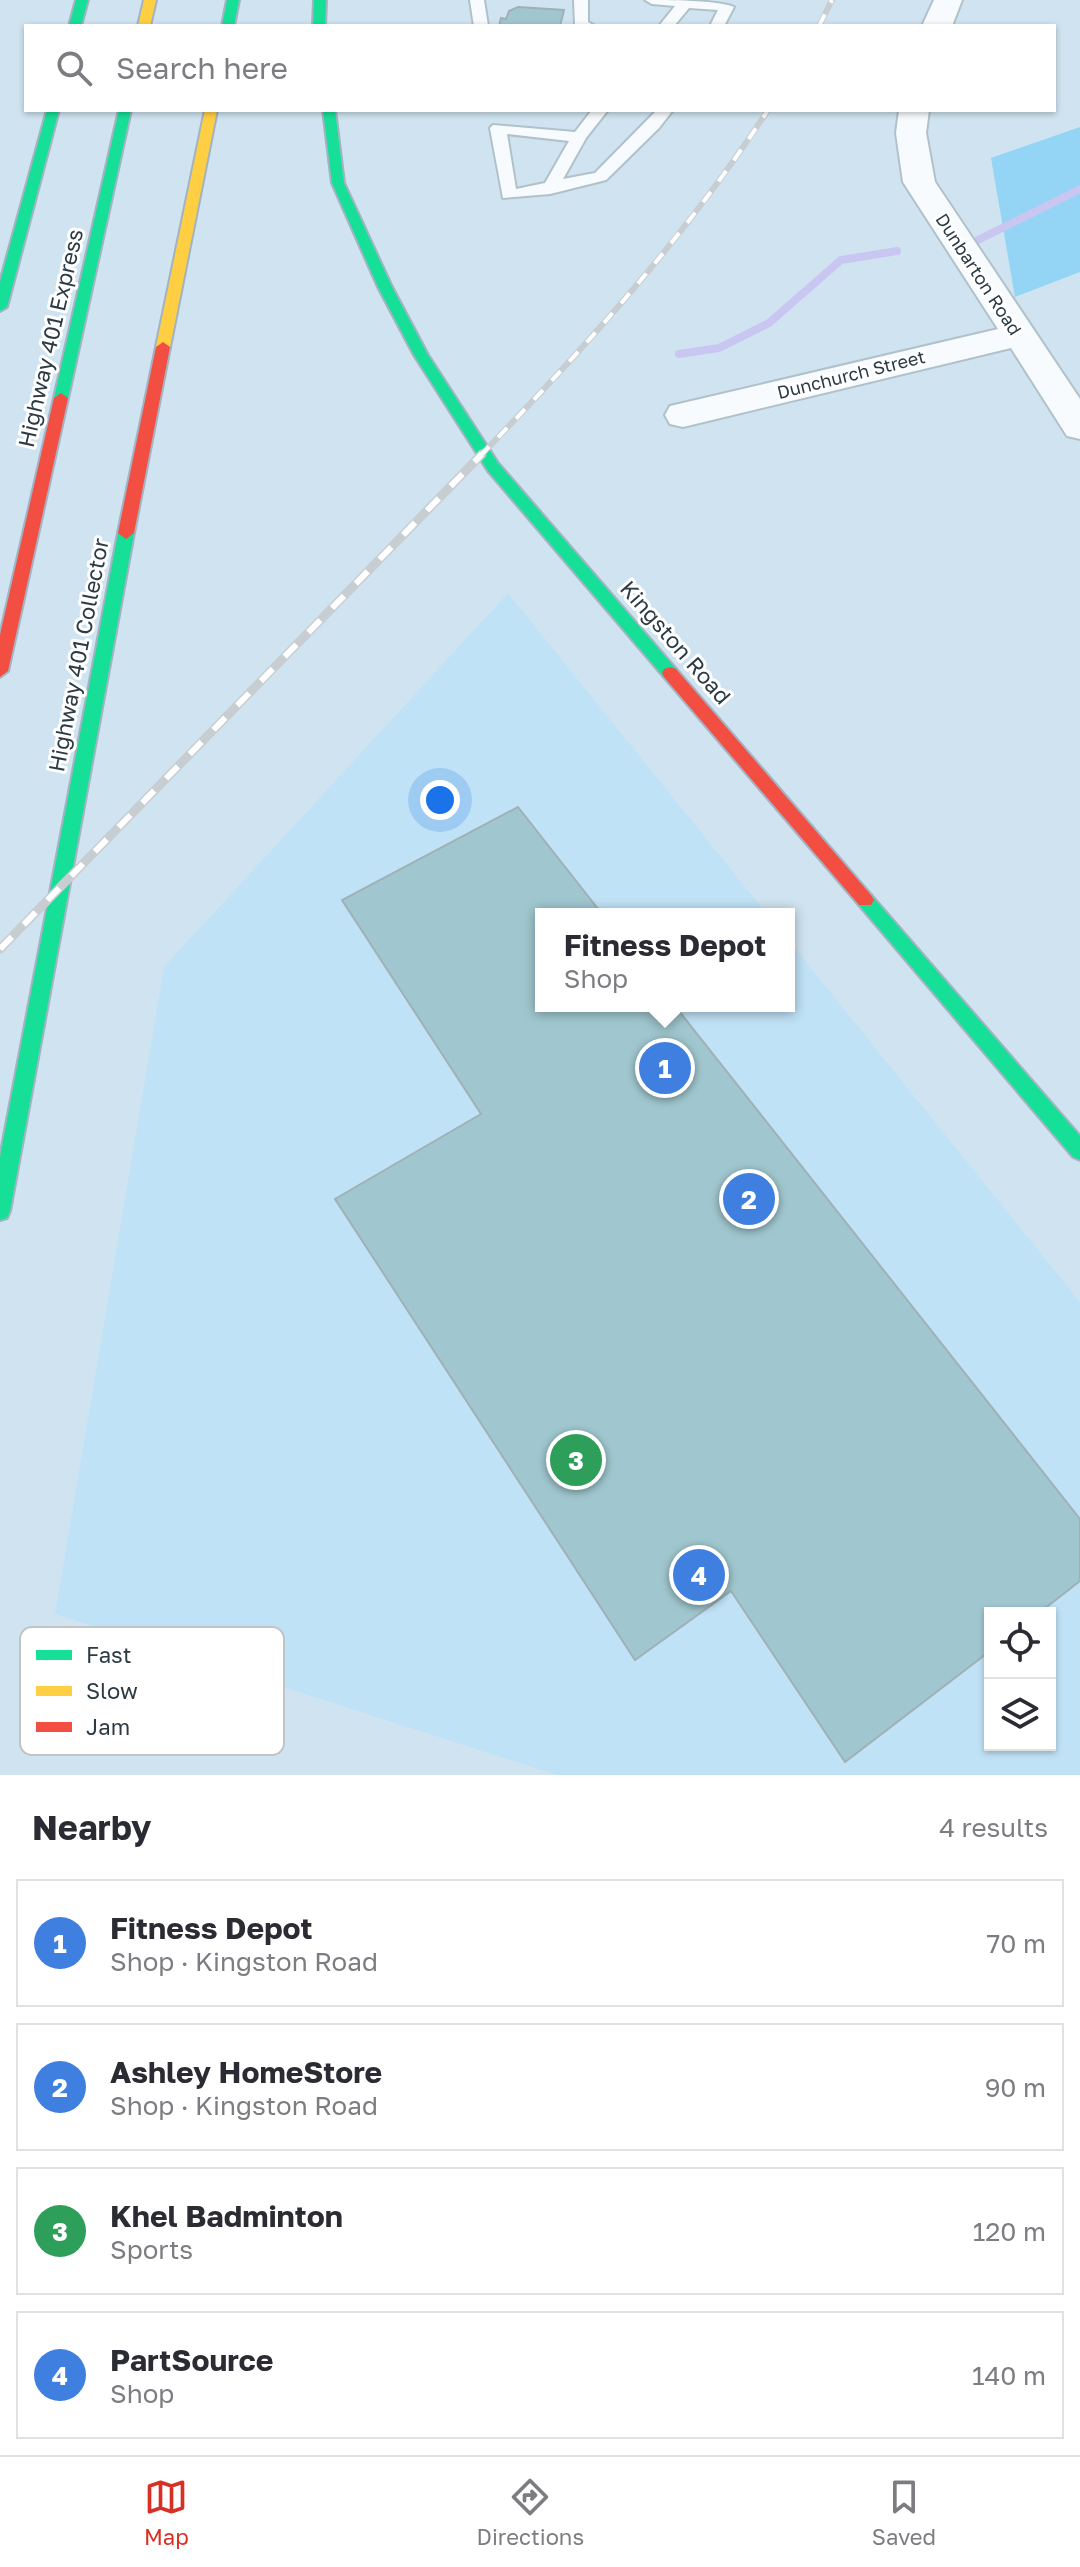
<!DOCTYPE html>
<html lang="en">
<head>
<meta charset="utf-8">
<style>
	body { margin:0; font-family:"Golos Text",sans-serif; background:#f2f2f3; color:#2b2b33 }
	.controls { position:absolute; right:24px; bottom:24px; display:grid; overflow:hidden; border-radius:0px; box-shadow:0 2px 6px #0004 }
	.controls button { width:72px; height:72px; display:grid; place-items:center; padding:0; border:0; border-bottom:2px solid #e1e1e2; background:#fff; color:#2b2b33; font:40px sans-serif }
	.you { position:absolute; left:440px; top:800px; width:28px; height:28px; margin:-20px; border:6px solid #fff; border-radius:50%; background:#1a73e8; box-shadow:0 0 0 12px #1a73e833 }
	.badge { display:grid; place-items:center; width:52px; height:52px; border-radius:50%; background:#d93025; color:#fff; font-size:26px; font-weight:700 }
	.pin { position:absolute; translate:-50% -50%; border:4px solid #fff; box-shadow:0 2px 8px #0006 }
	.popup { position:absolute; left:535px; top:908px; width:260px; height:104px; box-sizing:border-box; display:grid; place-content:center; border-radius:0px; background:#fff; filter:drop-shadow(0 2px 6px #0005); font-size:26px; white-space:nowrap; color:#7c7c81 }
	.popup b { font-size:30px; color:#2b2b33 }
	.popup::after { content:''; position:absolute; left:50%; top:100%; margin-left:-16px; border:16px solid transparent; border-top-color:#fff }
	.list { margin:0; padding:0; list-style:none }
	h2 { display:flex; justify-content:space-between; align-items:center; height:104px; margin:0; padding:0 32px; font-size:34px }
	h2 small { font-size:26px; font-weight:400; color:#7c7c81 }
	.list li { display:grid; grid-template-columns:52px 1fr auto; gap:24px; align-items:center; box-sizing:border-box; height:128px; margin:0 16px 16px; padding:0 16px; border:2px solid #e1e1e2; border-radius:0px }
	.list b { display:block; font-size:30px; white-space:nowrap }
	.list p { margin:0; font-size:26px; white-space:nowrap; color:#7c7c81 }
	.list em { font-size:26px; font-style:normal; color:#7c7c81 }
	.icon { flex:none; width:44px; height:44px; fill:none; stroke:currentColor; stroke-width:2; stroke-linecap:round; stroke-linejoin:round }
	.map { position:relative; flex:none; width:1080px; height:1775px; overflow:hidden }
	.search { position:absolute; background:#fff; box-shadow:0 2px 6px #0004; left:24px; right:24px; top:24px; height:88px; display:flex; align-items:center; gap:20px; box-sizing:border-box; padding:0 28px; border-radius:0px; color:#7c7c81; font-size:30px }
	.sheet { height:680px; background:#fff }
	nav { display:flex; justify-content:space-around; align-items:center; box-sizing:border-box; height:112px; border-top:2px solid #e1e1e2; background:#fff; font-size:22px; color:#7c7c81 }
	nav a { display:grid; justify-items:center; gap:4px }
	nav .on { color:#d93025 }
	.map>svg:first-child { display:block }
</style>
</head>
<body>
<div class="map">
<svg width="1080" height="1775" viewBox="0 0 1080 1775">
	<rect width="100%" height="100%" fill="#cfe4f0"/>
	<path fill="#c0e2f6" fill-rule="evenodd" d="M 508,593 L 767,914 L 541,914 L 541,1006 L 789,1006 L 789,941 L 1080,1302 L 1080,1775 L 557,1775 L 55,1614 L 164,967 ZM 990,1613 L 1050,1613 L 1050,1745 L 990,1745 Z"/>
	<path fill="#94d4f4" d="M 1080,127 L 1080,272 L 1015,297 L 991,158 Z"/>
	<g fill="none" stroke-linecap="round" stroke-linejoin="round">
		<path stroke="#c9c7f1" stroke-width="8" d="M 978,240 L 1080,189
			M 679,354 L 719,348 L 769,323 L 841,260 L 897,251"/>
	</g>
	<path fill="#a0c7cf" stroke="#9fb1b7" stroke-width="2" d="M 518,7 L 564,10 L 560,26 L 499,26 L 501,18 L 506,19 L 509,11 Z
		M 518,807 L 602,914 L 541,914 L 541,1006 L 675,1006 L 1080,1519 L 1080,1581 L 1039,1613 L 990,1613 L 990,1651 L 845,1762 L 731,1591 L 635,1660 L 335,1199 L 481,1114 L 342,900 Z"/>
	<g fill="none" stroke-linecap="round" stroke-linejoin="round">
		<g stroke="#b1c1ca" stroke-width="4">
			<path id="lane" d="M 470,0 L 484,0 L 488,26 L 474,26 Z
				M 574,0 L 588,0 L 588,22 L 595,26 L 575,26 Z
				M 645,0 C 666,0 718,0 734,7 L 724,26 L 710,26 L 718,10 L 689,8 L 674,26 L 659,26 L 675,6 L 652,4 Z
				M 592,110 L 608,110 L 586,138 L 563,179 L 595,173 L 657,110 L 673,110 L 659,128 L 606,180 L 550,194 L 503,198 L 490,128 L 493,125 L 575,132 ZM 507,134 L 569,141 L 545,183 L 516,189 Z"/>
		</g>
		<g stroke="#b1c1ca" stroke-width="4">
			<path id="street" d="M 934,0 L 962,0 L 952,26 L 922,26 Z
				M 899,110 L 929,110 L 926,133 L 935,182 L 1080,399 L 1080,439 L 1067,436 L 1011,348 L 683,427 L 670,424 L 665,415 L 670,406 L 998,329 L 903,182 L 896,133 Z"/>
		</g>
		<g stroke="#a4b3c3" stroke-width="4">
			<path id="fast" d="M 76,0 L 88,0 L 81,26 L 69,26 Z
				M 227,0 L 239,0 L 234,26 L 222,26 Z
				M 314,0 L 326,0 L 325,26 L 313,26 Z
				M 47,110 L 59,110 L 7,307 L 0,311 L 0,282 Z
				M 119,110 L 131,110 L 68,398 L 61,403 L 54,398 Z
				M 323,110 L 335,110 L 344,183 L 392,287 L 428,355 L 498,463 L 676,669 L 678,673 L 676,677 L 664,677 L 488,471 L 414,355 L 378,287 L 332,183 Z
				M 126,527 L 134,533 L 10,1211 L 7,1218 L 0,1220 L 0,1157 L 118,533 Z
				M 865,892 L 871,895 L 1080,1136 L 1080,1160 L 1073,1157 L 859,905 L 856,900 L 859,895 Z"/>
		</g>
		<g stroke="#a4b3c3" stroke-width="4">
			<path id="slow" d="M 144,0 L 156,0 L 150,26 L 138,26 Z
				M 205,110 L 217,110 L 170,347 L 163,352 L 156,347 Z"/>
		</g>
		<g stroke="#a4b3c3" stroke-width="4">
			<path id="jam" d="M 163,342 L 170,347 L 134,533 L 126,539 L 118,533 L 156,347 Z
				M 61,393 L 68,398 L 8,671 L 0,677 L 0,635 L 54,398 Z
				M 670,667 L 676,669 L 871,895 L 874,900 L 871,905 L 859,905 L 664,677 L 662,673 L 664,669 Z"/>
		</g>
		<use href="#lane" fill="#f8fbfd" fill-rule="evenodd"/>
		<use href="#street" fill="#f8fbfd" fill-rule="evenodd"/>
		<use href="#fast" fill="#16e098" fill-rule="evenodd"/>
		<use href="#slow" fill="#ffcf43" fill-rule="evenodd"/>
		<use href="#jam" fill="#f24e42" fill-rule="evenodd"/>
		<g stroke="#c7cdd1" stroke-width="6">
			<path id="rail-far1" d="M 819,26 L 832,0
				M 480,456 C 585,348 686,236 768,110"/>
		</g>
		<g stroke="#c7cdd1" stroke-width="9">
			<path id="rail" d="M 0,949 L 482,454"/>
		</g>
		<use href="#rail-far1" stroke="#fff" stroke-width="4" stroke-dasharray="13" stroke-linecap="butt"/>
		<use href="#rail" stroke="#fff" stroke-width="6" stroke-dasharray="17" stroke-linecap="butt"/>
	</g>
	<g text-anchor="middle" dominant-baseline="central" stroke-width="6" stroke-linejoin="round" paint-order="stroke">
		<g font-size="18" fill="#2c3b43" stroke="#fff">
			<text transform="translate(979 274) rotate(57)">Dunbarton Road</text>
			<text transform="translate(851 374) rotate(-14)">Dunchurch Street</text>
		</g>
		<g font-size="22" fill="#2c3b43" stroke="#fff">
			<text transform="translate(50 338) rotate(-77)">Highway 401 Express</text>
			<text transform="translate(676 642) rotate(49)">Kingston Road</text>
			<text transform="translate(78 655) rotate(-79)">Highway 401 Collector</text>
		</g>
	</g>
	<rect x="20" y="1627" width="264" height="128" rx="12" fill="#fff" stroke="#c0c4c7" stroke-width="2"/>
	<rect x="36" y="1650" width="36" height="10" fill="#16e098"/>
	<rect x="36" y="1686" width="36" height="10" fill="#ffcf43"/>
	<rect x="36" y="1722" width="36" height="10" fill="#f24e42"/>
	<g font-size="22" fill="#2c3b43">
		<text x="86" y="1663">Fast</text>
		<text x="86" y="1699">Slow</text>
		<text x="86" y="1735">Jam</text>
	</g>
</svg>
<div class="controls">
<button><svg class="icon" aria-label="locate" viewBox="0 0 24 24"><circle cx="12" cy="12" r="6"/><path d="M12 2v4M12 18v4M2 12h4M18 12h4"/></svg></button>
<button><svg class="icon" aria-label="layers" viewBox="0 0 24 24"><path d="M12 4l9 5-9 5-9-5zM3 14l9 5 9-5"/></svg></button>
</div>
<div class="you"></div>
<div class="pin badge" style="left:665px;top:1068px;background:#3f7fe0">1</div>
<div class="popup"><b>Fitness Depot</b>Shop</div>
<div class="pin badge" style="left:749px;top:1199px;background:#3f7fe0">2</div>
<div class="pin badge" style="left:576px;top:1460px;background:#2e9e5b">3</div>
<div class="pin badge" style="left:699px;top:1575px;background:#3f7fe0">4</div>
<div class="search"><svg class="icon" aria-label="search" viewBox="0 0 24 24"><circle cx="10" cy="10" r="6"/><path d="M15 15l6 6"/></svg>Search here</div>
</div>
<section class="sheet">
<h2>Nearby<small>4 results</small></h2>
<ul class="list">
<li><span class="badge" style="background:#3f7fe0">1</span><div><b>Fitness Depot</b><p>Shop · Kingston Road</p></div><em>70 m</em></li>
<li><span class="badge" style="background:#3f7fe0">2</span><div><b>Ashley HomeStore</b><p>Shop · Kingston Road</p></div><em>90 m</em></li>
<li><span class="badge" style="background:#2e9e5b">3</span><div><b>Khel Badminton</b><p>Sports</p></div><em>120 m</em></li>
<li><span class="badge" style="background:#3f7fe0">4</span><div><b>PartSource</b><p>Shop</p></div><em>140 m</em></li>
</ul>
</section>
<nav>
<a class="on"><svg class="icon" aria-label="map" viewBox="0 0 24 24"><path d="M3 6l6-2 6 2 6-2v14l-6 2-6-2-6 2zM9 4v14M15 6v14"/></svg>Map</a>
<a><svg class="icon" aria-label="directions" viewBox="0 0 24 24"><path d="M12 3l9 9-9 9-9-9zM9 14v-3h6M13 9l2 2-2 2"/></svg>Directions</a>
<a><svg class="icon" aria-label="saved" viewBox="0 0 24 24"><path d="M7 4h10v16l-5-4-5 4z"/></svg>Saved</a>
</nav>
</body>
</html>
